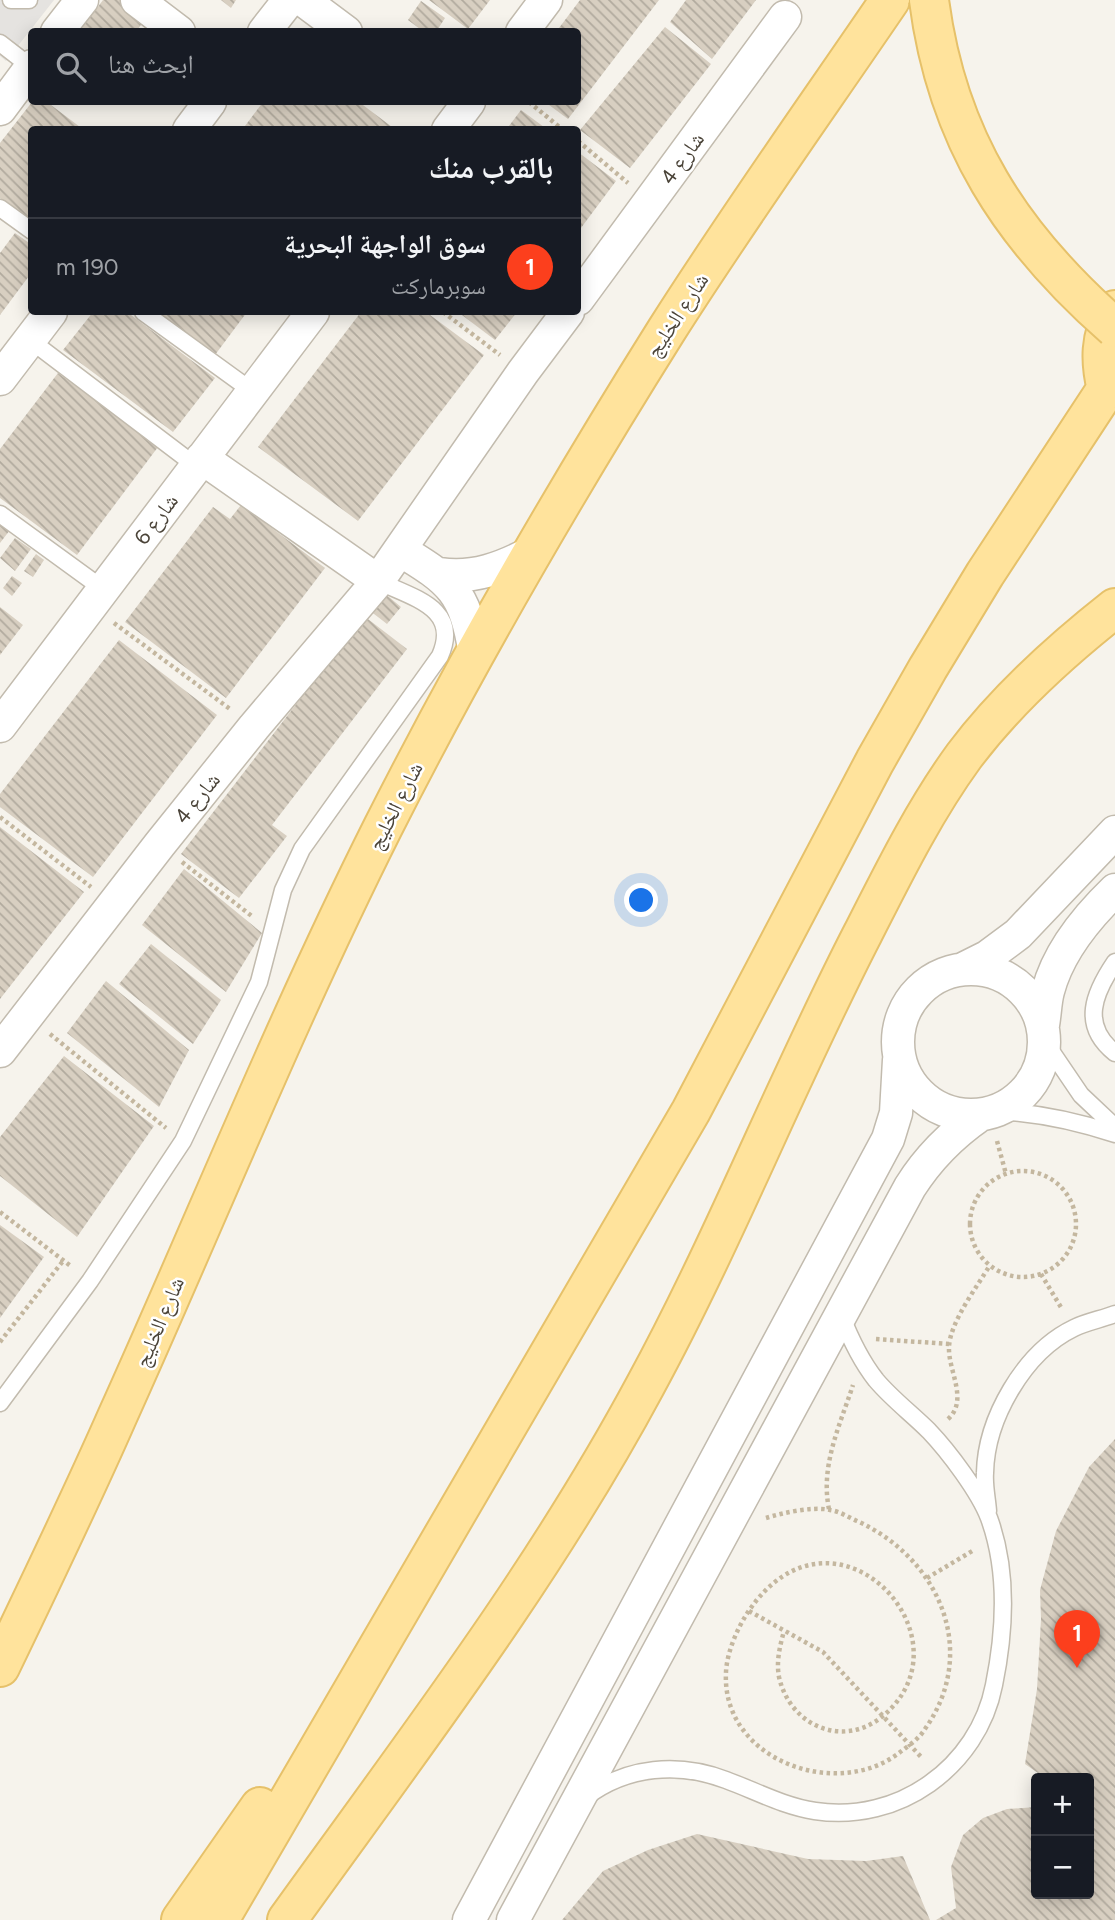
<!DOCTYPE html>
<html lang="ar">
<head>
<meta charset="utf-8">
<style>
	body { margin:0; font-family:Figtree,"Noto Naskh Arabic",sans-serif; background:#242831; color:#f1f3f6; direction:rtl }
	.controls { position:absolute; right:21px; bottom:21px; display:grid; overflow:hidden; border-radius:7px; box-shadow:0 4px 18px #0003 }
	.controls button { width:63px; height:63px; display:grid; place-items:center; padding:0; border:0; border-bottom:2px solid #363941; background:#171b24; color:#f1f3f6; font:35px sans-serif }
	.you { position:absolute; left:642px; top:901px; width:24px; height:24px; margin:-18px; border:5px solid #fff; border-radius:50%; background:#1a73e8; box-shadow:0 0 0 10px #1a73e833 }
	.badge { display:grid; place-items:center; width:46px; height:46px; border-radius:50%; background:#fc3f1d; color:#fff; font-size:23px; font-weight:700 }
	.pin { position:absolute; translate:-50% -58px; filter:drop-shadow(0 2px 4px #0008) }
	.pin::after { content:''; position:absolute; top:37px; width:24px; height:21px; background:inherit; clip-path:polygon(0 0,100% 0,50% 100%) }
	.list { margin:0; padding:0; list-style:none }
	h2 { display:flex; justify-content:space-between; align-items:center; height:91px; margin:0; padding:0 28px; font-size:30px }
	h2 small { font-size:23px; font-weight:400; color:#9ea1a6 }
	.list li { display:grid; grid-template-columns:46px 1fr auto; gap:21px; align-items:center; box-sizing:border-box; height:98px; padding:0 28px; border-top:2px solid #363941 }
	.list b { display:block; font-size:26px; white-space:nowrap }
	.list p { margin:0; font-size:23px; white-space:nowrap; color:#9ea1a6 }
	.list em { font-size:23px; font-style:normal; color:#9ea1a6 }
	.icon { flex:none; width:38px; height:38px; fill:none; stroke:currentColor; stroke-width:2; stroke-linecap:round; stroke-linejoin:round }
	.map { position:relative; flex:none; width:1115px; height:1920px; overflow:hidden; direction:ltr }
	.search { position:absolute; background:#171b24; box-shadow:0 4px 18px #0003; left:28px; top:28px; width:553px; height:77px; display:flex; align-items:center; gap:18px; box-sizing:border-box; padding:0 24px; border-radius:7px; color:#9ea1a6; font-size:26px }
	.panel { position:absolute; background:#171b24; box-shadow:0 4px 18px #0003; left:28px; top:126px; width:553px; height:189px; border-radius:7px; direction:rtl }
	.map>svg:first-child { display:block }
</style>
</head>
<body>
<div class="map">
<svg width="1115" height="1920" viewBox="0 0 1115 1920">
	<defs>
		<pattern id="building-back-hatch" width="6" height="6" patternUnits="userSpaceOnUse" patternTransform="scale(1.75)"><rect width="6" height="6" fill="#d8cfc1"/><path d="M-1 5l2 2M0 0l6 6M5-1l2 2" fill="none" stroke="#b1aa9e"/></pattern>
	</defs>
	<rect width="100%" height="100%" fill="#f6f3ec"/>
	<path fill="#e5e3e0" d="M 0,0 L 54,0 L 6,61 L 0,56 Z"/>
	<path fill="url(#building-back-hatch)" d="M 103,0 L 120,0 L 145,19 L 136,32 L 79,32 Z
		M 221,0 L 236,0 L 231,8 Z
		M 429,0 L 490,0 L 468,29 Z
		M 580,0 L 659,0 L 568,119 L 545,102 L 578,102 L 578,32 L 556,32 Z
		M 686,0 L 756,0 L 712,59 L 670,22 Z
		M 421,1 L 445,18 L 436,32 L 424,32 L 408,20 Z
		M 665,27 L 711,64 L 630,168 L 580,130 Z
		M 32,102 L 47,102 L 84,130 L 32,130 L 32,222 L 0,198 L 0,143 Z
		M 263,102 L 359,102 L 396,130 L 242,130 Z
		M 521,110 L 548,130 L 506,130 Z
		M 578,152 L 616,181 L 578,232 Z
		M 15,233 L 32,245 L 32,272 L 0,315 L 0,253 Z
		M 93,312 L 127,312 L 215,378 L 173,432 L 63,350 Z
		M 157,312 L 247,312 L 215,355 Z
		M 361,312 L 426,312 L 484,355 L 358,521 L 258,447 Z
		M 458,312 L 517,312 L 495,340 Z
		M 58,373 L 158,447 L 77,555 L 0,498 L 0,449 Z
		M 241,505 L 325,568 L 226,698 L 125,622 L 213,507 L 230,519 Z
		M 0,523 L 10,530 L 0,543 Z
		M 15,538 L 31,549 L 15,571 L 0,558 Z
		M 36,554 L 44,560 L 33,577 L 24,571 Z
		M 12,576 L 22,583 L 12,596 L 3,588 Z
		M 383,592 L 401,607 L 387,624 L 369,610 Z
		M 0,607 L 23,625 L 0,655 Z
		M 364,616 L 407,649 L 272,825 L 287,836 L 239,898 L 181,854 Z
		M 119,640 L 217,715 L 93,877 L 0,807 L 0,794 Z
		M 0,827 L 84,892 L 0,999 Z
		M 184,869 L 262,933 L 226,992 L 142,925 Z
		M 151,944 L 221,1000 L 193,1044 L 119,984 Z
		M 106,981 L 189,1050 L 159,1107 L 67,1033 Z
		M 64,1056 L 154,1126 L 77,1237 L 0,1176 L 0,1137 Z
		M 0,1225 L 44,1257 L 0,1318 Z
		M 1115,1439 L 1115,1920 L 936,1920 L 956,1908 L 951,1867 L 963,1835 L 983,1818 L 1007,1809 L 1036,1807 L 1036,1894 L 1089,1894 L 1089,1778 L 1045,1778 L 1025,1764 L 1037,1689 L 1041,1619 L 1040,1590 L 1056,1531 L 1089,1467 Z
		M 697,1834 L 808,1859 L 866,1861 L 903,1856 L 930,1920 L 562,1920 L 603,1871 L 648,1850 Z"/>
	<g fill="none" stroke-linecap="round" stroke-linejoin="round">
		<g stroke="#c2bbae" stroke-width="19">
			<path id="service" d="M 11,0 L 29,0
				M 0,43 L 31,67
				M 0,208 L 32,231
				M 143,312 L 252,391
				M 30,340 L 196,466
				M 0,514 L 103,589
				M 1115,962 C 1094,993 1080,1025 1115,1053
				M 1045,1042 L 1081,1095 L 1115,1127
				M 997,1111 C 1038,1113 1076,1121 1115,1134
				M 0,1403 L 90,1281 L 183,1141 L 259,982 L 283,890 L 302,849 L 440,656 C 461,608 413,598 378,581
				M 988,1511 C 987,1498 984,1485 985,1473 C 986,1419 1024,1352 1074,1328 C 1086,1322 1102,1319 1115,1314
				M 586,1797 C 627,1766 679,1762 726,1780 C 756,1791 783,1806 815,1811 C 898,1824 978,1767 994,1685 C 1005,1631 1008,1570 989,1518 C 979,1492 949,1452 929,1431 C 912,1414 892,1399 876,1380 C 861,1361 850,1338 841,1315"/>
		</g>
		<g stroke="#c2bbae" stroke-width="35">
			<path id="minor" d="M 137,0 L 179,32
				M 303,0 L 346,32
				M 57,32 L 82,0
				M 264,32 L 289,0
				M 522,32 L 546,0
				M 0,109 L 32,66
				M 189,130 L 210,102
				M 448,130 L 469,102
				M 578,299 L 785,17
				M 0,379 L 51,312
				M 202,458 L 378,581
				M 400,550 C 451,581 465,591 475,654
				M 440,574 C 473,579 503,568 532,552
				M 0,726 L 313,312
				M898 1042a73 73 0 1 1 146 0a73 73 0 1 1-146 0Z
				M 963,969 L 987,957 L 1018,934 L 1115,832
				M 1043,1025 C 1045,1014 1045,1002 1048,991 C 1058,952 1086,918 1115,890
				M 0,1051 L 160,844 L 254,727 L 378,581 L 523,372 L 568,312
				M 469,1920 L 888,1139 L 896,1113 L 899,1060
				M 513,1920 L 910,1187 C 929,1157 951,1135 980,1115"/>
		</g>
		<g stroke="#e6c16a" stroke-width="42">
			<path id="primary" d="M 1107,390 C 1100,361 1100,337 1115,310
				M 0,1667 C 40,1584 80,1501 117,1417 C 206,1220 286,1020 383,827 C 469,657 565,492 666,331 C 737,219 815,110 890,0
				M 181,1920 L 260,1807
				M 219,1920 L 691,1111 L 875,761 L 928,668 L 985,574 L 1115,376
				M 287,1920 C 412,1746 543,1576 645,1386 C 725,1239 786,1082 863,933 C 894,872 924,811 964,756 C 1007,699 1059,652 1115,608"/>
		</g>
		<path stroke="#c4b79f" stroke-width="4.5" stroke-dasharray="3.5 3.5" stroke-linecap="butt" d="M 529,102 L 563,130
			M 578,141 L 628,183
			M 443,312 L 500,355
			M 114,623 L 230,709
			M 0,817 L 91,887
			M 182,862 L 253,917
			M 50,1034 L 166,1128
			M 997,1141 L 1006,1174
			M970 1224a53 53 0 1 1 106 0a53 53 0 1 1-106 0Z
			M 0,1212 L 72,1267
			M 1041,1274 L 1062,1309
			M 876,1339 L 949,1344
			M 0,1342 L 63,1261
			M 948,1419 C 969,1400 948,1371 949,1347 C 950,1322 977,1287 990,1265
			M 829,1509 C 820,1466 840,1425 853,1385
			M 766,1518 C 782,1513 813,1506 830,1510 C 839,1511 848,1517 857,1521 C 939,1558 980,1651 925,1729 C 919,1739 908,1746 899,1753 C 836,1801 721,1760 726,1672 C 727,1652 737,1629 748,1612 C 833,1485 977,1637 883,1716 C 843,1749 790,1726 779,1677 C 776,1661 780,1646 784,1631
			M 927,1578 L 974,1550
			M 749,1611 L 823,1652 L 923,1759"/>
		<use href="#service" stroke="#fff" stroke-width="16"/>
		<use href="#minor" stroke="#fff" stroke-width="32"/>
		<use href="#primary" stroke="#ffe39c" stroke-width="38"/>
		<g stroke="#e6c16a" stroke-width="42" stroke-linecap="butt">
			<path id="primary-bridge" d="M 929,0 C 947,139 1011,237 1115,328"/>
		</g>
		<use href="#primary-bridge" stroke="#ffe39c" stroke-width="38"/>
	</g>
	<g text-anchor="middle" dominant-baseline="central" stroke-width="5" stroke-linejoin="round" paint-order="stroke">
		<g font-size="21" fill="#4b4439" stroke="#fff">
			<text transform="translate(682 158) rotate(-54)">شارع 4</text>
			<text transform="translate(677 315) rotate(-57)">شارع الخليج</text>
			<text transform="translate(156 519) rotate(-53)">شارع 6</text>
			<text transform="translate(197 798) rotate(-51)">شارع 4</text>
			<text transform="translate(395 806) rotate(-63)">شارع الخليج</text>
			<text transform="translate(159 1322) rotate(-67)">شارع الخليج</text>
		</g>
	</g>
</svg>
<div class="controls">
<button>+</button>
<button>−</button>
</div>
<div class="you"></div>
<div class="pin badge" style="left:1077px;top:1668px">1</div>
<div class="search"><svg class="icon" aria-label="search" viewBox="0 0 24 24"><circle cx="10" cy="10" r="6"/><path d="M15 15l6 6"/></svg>ابحث هنا</div>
<section class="panel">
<h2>بالقرب منك<small></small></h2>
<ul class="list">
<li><span class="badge">1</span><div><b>سوق الواجهة البحرية</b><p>سوبرماركت</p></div><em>190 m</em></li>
</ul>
</section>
</div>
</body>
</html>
